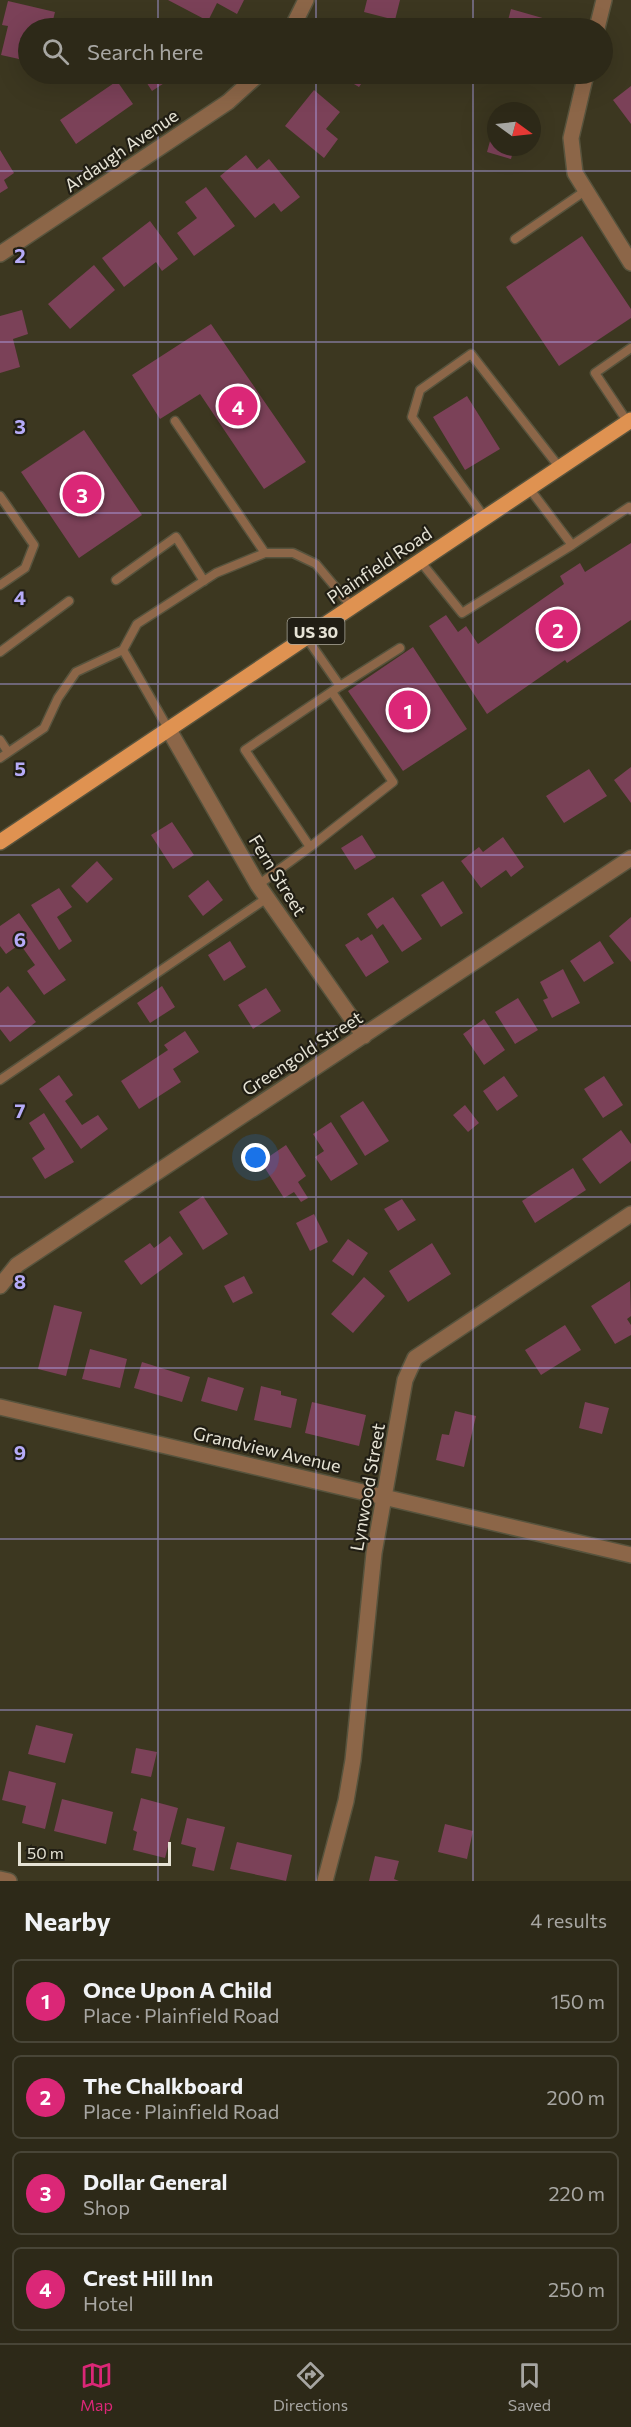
<!DOCTYPE html>
<html lang="en">
<head>
<meta charset="utf-8">
<style>
	body { margin:0; font-family:Commissioner,sans-serif; background:#393525; color:#f1f3f6 }
	.compass { position:absolute; left:487px; top:102px; width:54px; height:54px; border-radius:50%; background:#2d2918; box-shadow:0 6px 24px #0002; rotate:105deg }
	.scale { position:absolute; left:18px; bottom:15px; width:153px; box-sizing:border-box; padding-left:6px; border:3px solid #e6e3d5; border-top:0; font-size:16px; line-height:21px; white-space:nowrap; color:#e6e3d5; -webkit-text-stroke:4px #211e14; paint-order:stroke }
	.you { position:absolute; left:256px; top:1158px; width:21px; height:21px; margin:-15px; border:4px solid #fff; border-radius:50%; background:#1a73e8; box-shadow:0 0 0 9px #1a73e833 }
	.badge { display:grid; place-items:center; width:39px; height:39px; border-radius:50%; background:#db2777; color:#fff; font-size:20px; font-weight:700 }
	.pin { position:absolute; translate:-50% -50%; border:3px solid #fff; box-shadow:0 2px 6px #0006 }
	.list { margin:0; padding:0; list-style:none }
	h2 { display:flex; justify-content:space-between; align-items:center; height:78px; margin:0; padding:0 24px; font-size:26px }
	h2 small { font-size:20px; font-weight:400; color:#a7a6a2 }
	.list li { display:grid; grid-template-columns:39px 1fr auto; gap:18px; align-items:center; box-sizing:border-box; height:84px; margin:0 12px 12px; padding:0 12px; border:2px solid #484537; border-radius:9px }
	.list b { display:block; font-size:22px; white-space:nowrap }
	.list p { margin:0; font-size:20px; white-space:nowrap; color:#a7a6a2 }
	.list em { font-size:20px; font-style:normal; color:#a7a6a2 }
	.icon { flex:none; width:33px; height:33px; fill:none; stroke:currentColor; stroke-width:2; stroke-linecap:round; stroke-linejoin:round }
	.map { position:relative; flex:none; width:631px; height:1881px; overflow:hidden }
	.search { position:absolute; background:#2d2918; box-shadow:0 6px 24px #0002; left:18px; right:18px; top:18px; height:66px; display:flex; align-items:center; gap:15px; box-sizing:border-box; padding:0 21px; border-radius:33px; color:#a7a6a2; font-size:22px }
	.sheet { height:462px; background:#2d2918 }
	nav { display:flex; justify-content:space-around; align-items:center; box-sizing:border-box; height:84px; border-top:2px solid #484537; background:#2d2918; font-size:16px; color:#a7a6a2 }
	nav a { display:grid; justify-items:center; gap:3px }
	nav .on { color:#db2777 }
	.map>svg:first-child { display:block }
</style>
</head>
<body>
<div class="map">
<svg width="631" height="1881" viewBox="0 0 631 1881">
	<rect width="100%" height="100%" fill="#3c3720"/>
	<path fill="#7b4158" d="M 168,0 L 244,0 L 237,14 L 217,3 L 208,21 Z
		M 367,0 L 400,0 L 395,20 L 364,12 Z
		M 8,1 L 55,12 L 51,28 L 28,28 L 28,61 L 1,55 L 8,26 L 2,25 Z
		M 511,9 L 546,19 L 544,28 L 506,28 Z
		M 167,20 L 173,28 L 153,28 Z
		M 141,74 L 173,74 L 175,76 L 152,91 Z
		M 337,74 L 368,74 L 359,87 Z
		M 117,81 L 133,104 L 76,144 L 60,120 Z
		M 631,86 L 631,124 L 613,100 Z
		M 314,90 L 340,112 L 326,129 L 338,139 L 324,158 L 285,126 Z
		M 495,123 L 496,147 L 514,147 L 511,159 L 487,152 Z
		M 0,150 L 14,173 L 4,180 L 8,188 L 0,193 Z
		M 246,155 L 257,169 L 269,159 L 300,197 L 281,212 L 274,203 L 255,218 L 220,176 Z
		M 206,187 L 235,226 L 194,256 L 177,233 L 197,218 L 185,202 Z
		M 150,221 L 178,259 L 162,271 L 156,262 L 124,287 L 102,258 Z
		M 582,236 L 631,309 L 631,318 L 559,366 L 506,287 Z
		M 94,265 L 115,290 L 70,329 L 48,304 Z
		M 22,310 L 28,334 L 13,339 L 20,367 L 0,373 L 0,316 Z
		M 211,324 L 306,462 L 264,489 L 200,394 L 160,419 L 132,375 Z
		M 467,396 L 500,449 L 465,470 L 433,417 Z
		M 84,430 L 142,515 L 79,558 L 21,472 Z
		M 631,543 L 631,620 L 567,663 L 565,660 L 487,714 L 429,626 L 446,615 L 458,632 L 466,626 L 478,644 L 564,584 L 560,576 L 580,563 L 585,572 Z
		M 413,647 L 467,729 L 403,771 L 348,691 Z
		M 631,767 L 631,803 L 614,780 Z
		M 589,769 L 607,796 L 564,823 L 546,796 Z
		M 172,822 L 194,855 L 173,869 L 151,835 Z
		M 362,835 L 376,857 L 355,870 L 341,848 Z
		M 503,837 L 524,867 L 511,877 L 506,870 L 481,888 L 461,861 L 479,847 L 483,852 Z
		M 97,861 L 113,879 L 87,903 L 71,886 Z
		M 208,880 L 223,900 L 203,916 L 188,896 Z
		M 443,881 L 463,913 L 441,927 L 421,895 Z
		M 59,888 L 72,907 L 57,917 L 72,941 L 59,950 L 31,905 Z
		M 393,897 L 422,939 L 402,952 L 383,924 L 377,929 L 367,914 Z
		M 19,913 L 66,980 L 44,995 L 27,971 L 35,965 L 20,944 L 6,954 L 0,946 L 0,926 Z
		M 631,917 L 631,962 L 609,936 Z
		M 372,934 L 389,962 L 366,977 L 345,945 L 358,937 L 361,941 Z
		M 230,941 L 246,967 L 224,981 L 208,955 Z
		M 600,941 L 614,963 L 584,982 L 570,961 Z
		M 563,969 L 580,1003 L 552,1018 L 543,1000 L 548,998 L 540,982 Z
		M 8,986 L 36,1022 L 10,1042 L 0,1029 L 0,993 Z
		M 162,986 L 175,1007 L 150,1023 L 137,1003 Z
		M 266,988 L 281,1011 L 253,1029 L 238,1005 Z
		M 518,998 L 538,1030 L 515,1044 L 495,1012 Z
		M 484,1019 L 505,1050 L 484,1065 L 463,1034 Z
		M 185,1031 L 199,1052 L 173,1069 L 181,1082 L 139,1109 L 121,1081 L 168,1050 L 164,1045 Z
		M 59,1075 L 73,1095 L 65,1101 L 82,1125 L 98,1115 L 108,1129 L 81,1149 L 39,1089 Z
		M 504,1076 L 518,1096 L 497,1111 L 483,1091 Z
		M 604,1076 L 623,1105 L 603,1118 L 584,1089 Z
		M 363,1101 L 389,1141 L 365,1156 L 340,1116 Z
		M 465,1105 L 479,1123 L 468,1132 L 453,1115 Z
		M 44,1113 L 74,1162 L 45,1179 L 32,1158 L 45,1149 L 29,1123 Z
		M 331,1122 L 358,1164 L 331,1181 L 315,1157 L 324,1151 L 313,1134 Z
		M 621,1130 L 631,1144 L 631,1161 L 600,1184 L 582,1159 Z
		M 286,1145 L 306,1176 L 298,1182 L 308,1198 L 301,1202 L 294,1192 L 284,1198 L 261,1162 Z
		M 573,1168 L 586,1190 L 535,1223 L 522,1201 Z
		M 203,1196 L 228,1234 L 203,1250 L 179,1212 Z
		M 402,1199 L 416,1220 L 398,1231 L 384,1209 Z
		M 314,1214 L 328,1242 L 310,1251 L 296,1223 Z
		M 170,1236 L 183,1254 L 141,1285 L 124,1261 L 150,1243 L 154,1248 Z
		M 348,1239 L 368,1253 L 353,1276 L 332,1261 Z
		M 432,1243 L 451,1274 L 408,1302 L 389,1271 Z
		M 244,1276 L 253,1293 L 233,1303 L 224,1286 Z
		M 364,1277 L 385,1296 L 353,1333 L 331,1314 Z
		M 630,1281 L 631,1316 L 627,1319 L 631,1325 L 631,1335 L 615,1344 L 591,1306 Z
		M 54,1305 L 82,1312 L 66,1376 L 38,1369 Z
		M 565,1325 L 581,1350 L 541,1375 L 525,1350 Z
		M 90,1349 L 127,1359 L 120,1388 L 82,1379 Z
		M 142,1362 L 190,1377 L 182,1402 L 134,1388 Z
		M 208,1377 L 244,1388 L 237,1411 L 201,1401 Z
		M 261,1386 L 281,1391 L 281,1395 L 297,1399 L 291,1428 L 254,1420 Z
		M 312,1402 L 366,1415 L 359,1446 L 305,1433 Z
		M 585,1402 L 609,1408 L 602,1434 L 579,1428 Z
		M 455,1411 L 476,1416 L 464,1467 L 436,1460 L 442,1434 L 449,1435 Z
		M 36,1725 L 73,1734 L 65,1763 L 28,1754 Z
		M 136,1748 L 157,1752 L 151,1777 L 131,1773 Z
		M 9,1771 L 56,1783 L 45,1829 L 22,1823 L 26,1806 L 2,1800 Z
		M 141,1798 L 178,1808 L 165,1858 L 133,1850 L 137,1832 L 133,1830 Z
		M 62,1799 L 113,1812 L 106,1844 L 54,1831 Z
		M 187,1818 L 225,1827 L 214,1871 L 192,1866 L 196,1848 L 181,1844 Z
		M 445,1824 L 473,1831 L 467,1859 L 438,1852 Z
		M 237,1842 L 292,1855 L 286,1881 L 230,1869 Z
		M 375,1856 L 399,1861 L 394,1879 L 399,1881 L 369,1881 Z"/>
	<g fill="none" stroke-linecap="round" stroke-linejoin="round">
		<g stroke="#57533d" stroke-width="11">
			<path id="service" d="M 515,239 L 585,191
				M 175,421 L 265,553
				M 629,424 L 595,373 L 631,348
				M 0,496 L 34,545 L 25,568 L 0,585
				M 485,518 L 412,417 L 420,390 L 471,354 L 560,468
				M 572,545 L 629,507 L 631,510
				M 420,561 L 462,613 L 572,545 L 529,488
				M 116,580 L 176,537 L 204,581
				M 123,650 L 137,624 L 216,573 L 265,553 L 293,553 L 316,564 L 352,607
				M 0,652 L 69,601
				M 340,686 L 400,648
				M 0,740 L 8,752
				M 0,758 L 44,728 L 58,698 L 76,672 L 123,650 L 169,730
				M 310,847 L 393,782 L 332,692
				M 258,885 L 310,847 L 245,750 L 340,686 L 306,637
				M 0,1080 L 267,898"/>
		</g>
		<g stroke="#57533d" stroke-width="18">
			<path id="minor" d="M 292,28 L 306,0
				M 597,28 L 604,0
				M 586,74 L 571,138 L 575,173 L 631,263
				M 0,254 L 228,102 L 259,74
				M 169,730 L 258,885 L 364,1036
				M 0,1286 L 17,1265 L 631,858
				M 0,1407 L 631,1555
				M 0,1879 L 9,1881
				M 325,1881 L 346,1801 L 353,1760 L 374,1553 L 405,1380 L 415,1358 L 631,1214"/>
		</g>
		<g stroke="#57533d" stroke-width="18">
			<path id="primary" d="M 0,842 L 631,420"/>
		</g>
		<use href="#service" stroke="#8c6648" stroke-width="8"/>
		<use href="#minor" stroke="#8c6648" stroke-width="15"/>
		<use href="#primary" stroke="#df9251" stroke-width="15"/>
	</g>
	<path fill="none" stroke="#b6abf8" stroke-width="1.5" stroke-opacity="0.55" d="M 158,0 L 158,28M 316,0 L 316,28M 473,0 L 473,28M 158,74 L 158,1881M 316,74 L 316,1881M 473,74 L 473,1881M 0,171 L 631,171M 0,342 L 631,342M 0,513 L 631,513M 0,684 L 631,684M 0,855 L 631,855M 0,1026 L 631,1026M 0,1197 L 631,1197M 0,1368 L 631,1368M 0,1539 L 631,1539M 0,1710 L 631,1710"/>
	<g text-anchor="middle" dominant-baseline="central" stroke-width="4.5" stroke-linejoin="round" paint-order="stroke">
		<rect fill="#211e14" stroke="#aba89b" stroke-width="1.5" x="287.5" y="618" width="57" height="26" rx="4.5"/>
		<g font-size="16" font-weight="bold" fill="#e6e3d5">
			<text x="316" y="631">US 30</text>
		</g>
		<g font-size="18" fill="#e6e3d5" stroke="#211e14">
			<text transform="translate(121 150) rotate(-34)">Ardaugh Avenue</text>
			<text transform="translate(379 565) rotate(-34)">Plainfield Road</text>
			<text transform="translate(278 875) rotate(58)">Fern Street</text>
			<text transform="translate(302 1053) rotate(-33)">Greengold Street</text>
			<text transform="translate(267 1449) rotate(13)">Grandview Avenue</text>
			<text transform="translate(367 1487) rotate(-80)">Lynwood Street</text>
		</g>
	</g>
	<g font-size="20" text-anchor="middle" font-weight="bold" fill="#b6abf8" stroke="#211e14" stroke-width="4.5" stroke-linejoin="round" paint-order="stroke">
		<text x="20" y="263">2</text>
		<text x="20" y="434">3</text>
		<text x="20" y="605">4</text>
		<text x="20" y="776">5</text>
		<text x="20" y="947">6</text>
		<text x="20" y="1118">7</text>
		<text x="20" y="1289">8</text>
		<text x="20" y="1460">9</text>
	</g>
</svg>
<svg class="compass" viewBox="-18 -18 36 36"><path d="M0-13l5 13h-10z" fill="#e53935"/><path d="M0 13l5-13h-10z" fill="#a7a6a2"/></svg>
<div class="scale">50 m</div>
<div class="you"></div>
<div class="pin badge" style="left:408px;top:710px">1</div>
<div class="pin badge" style="left:558px;top:629px">2</div>
<div class="pin badge" style="left:82px;top:494px">3</div>
<div class="pin badge" style="left:238px;top:406px">4</div>
<div class="search"><svg class="icon" aria-label="search" viewBox="0 0 24 24"><circle cx="10" cy="10" r="6"/><path d="M15 15l6 6"/></svg>Search here</div>
</div>
<section class="sheet">
<h2>Nearby<small>4 results</small></h2>
<ul class="list">
<li><span class="badge">1</span><div><b>Once Upon A Child</b><p>Place · Plainfield Road</p></div><em>150 m</em></li>
<li><span class="badge">2</span><div><b>The Chalkboard</b><p>Place · Plainfield Road</p></div><em>200 m</em></li>
<li><span class="badge">3</span><div><b>Dollar General</b><p>Shop</p></div><em>220 m</em></li>
<li><span class="badge">4</span><div><b>Crest Hill Inn</b><p>Hotel</p></div><em>250 m</em></li>
</ul>
</section>
<nav>
<a class="on"><svg class="icon" aria-label="map" viewBox="0 0 24 24"><path d="M3 6l6-2 6 2 6-2v14l-6 2-6-2-6 2zM9 4v14M15 6v14"/></svg>Map</a>
<a><svg class="icon" aria-label="directions" viewBox="0 0 24 24"><path d="M12 3l9 9-9 9-9-9zM9 14v-3h6M13 9l2 2-2 2"/></svg>Directions</a>
<a><svg class="icon" aria-label="saved" viewBox="0 0 24 24"><path d="M7 4h10v16l-5-4-5 4z"/></svg>Saved</a>
</nav>
</body>
</html>
